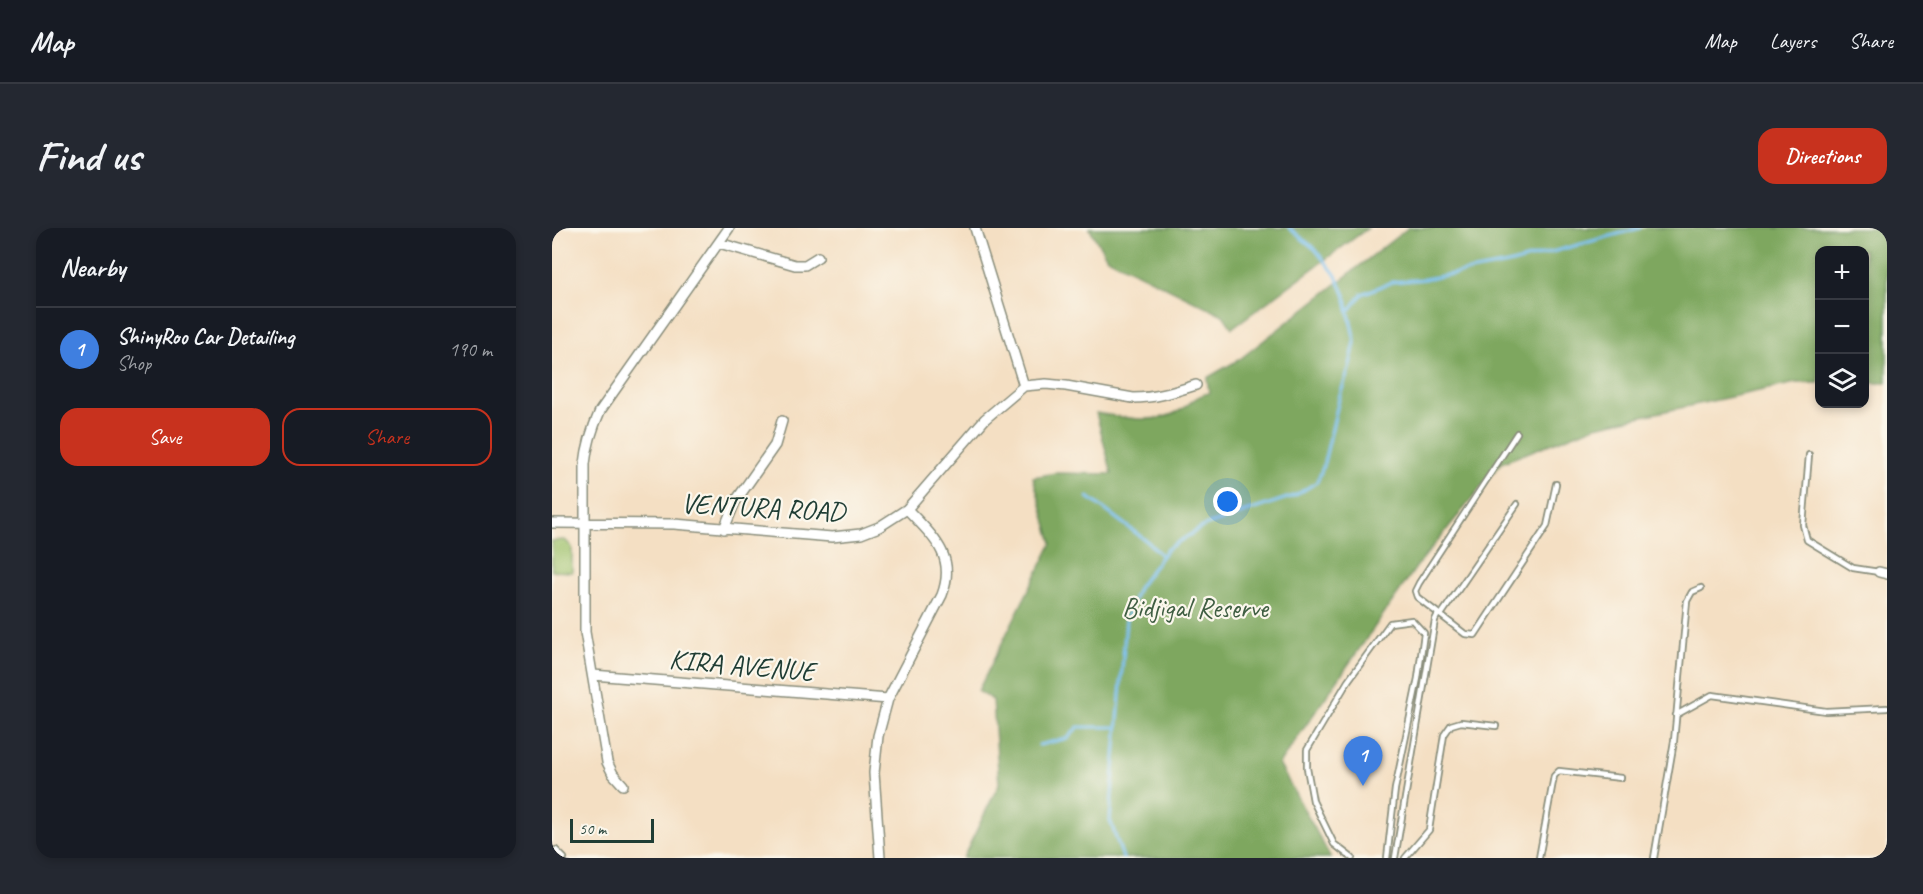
<!DOCTYPE html>
<html lang="en">
<head>
<meta charset="utf-8">
<style>
	body { margin:0; font-family:Caveat,sans-serif; background:#242831; color:#f1f3f6 }
	.controls { position:absolute; right:18px; top:18px; display:grid; overflow:hidden; border-radius:12px; box-shadow:0 3px 9px #0003 }
	.controls button { width:54px; height:54px; display:grid; place-items:center; padding:0; border:0; border-bottom:2px solid #363941; background:#171b24; color:#f1f3f6; font:30px sans-serif }
	.scale { position:absolute; left:18px; bottom:15px; width:84px; box-sizing:border-box; padding-left:6px; border:3px solid #1f3d34; border-top:0; font-size:16px; line-height:21px; white-space:nowrap; color:#1f3d34; -webkit-text-stroke:4px #fbf7ec; paint-order:stroke }
	.you { position:absolute; left:676px; top:274px; width:21px; height:21px; margin:-15px; border:4px solid #fff; border-radius:50%; background:#1a73e8; box-shadow:0 0 0 9px #1a73e833 }
	.badge { display:grid; place-items:center; width:39px; height:39px; border-radius:50%; background:#c8321e; color:#fff; font-size:20px; font-weight:700 }
	.pin { position:absolute; translate:-50% -50px; filter:drop-shadow(0 2px 3px #0008) }
	.pin::after { content:''; position:absolute; top:32px; width:21px; height:18px; background:inherit; clip-path:polygon(0 0,100% 0,50% 100%) }
	.list { margin:0; padding:0; list-style:none }
	h2 { display:flex; justify-content:space-between; align-items:center; height:78px; margin:0; padding:0 24px; font-size:26px }
	h2 small { font-size:20px; font-weight:400; color:#9ea1a6 }
	.list li { display:grid; grid-template-columns:39px 1fr auto; gap:18px; align-items:center; box-sizing:border-box; height:84px; padding:0 24px; border-top:2px solid #363941 }
	.list b { display:block; font-size:22px; white-space:nowrap }
	.list p { margin:0; font-size:20px; white-space:nowrap; color:#9ea1a6 }
	.list em { font-size:20px; font-style:normal; color:#9ea1a6 }
	.actions { display:flex; gap:12px; padding:18px 24px }
	.actions a { flex:1; padding:14px 0; border:2px solid #c8321e; border-radius:18px; text-align:center; font-size:21px; color:#c8321e }
	.actions .main { background:#c8321e; color:#fff }
	.icon { flex:none; width:33px; height:33px; fill:none; stroke:currentColor; stroke-width:2; stroke-linecap:round; stroke-linejoin:round }
	.map { position:relative; flex:none; width:1335px; height:630px; overflow:hidden; border-radius:18px }
	header { display:flex; align-items:center; gap:36px; box-sizing:border-box; height:84px; padding:0 30px; background:#171b24; border-bottom:2px solid #363941 }
	header strong { font-size:28px }
	nav { display:flex; gap:33px; margin-inline-start:auto; font-size:21px }
	.intro { display:flex; align-items:center; justify-content:space-between; box-sizing:border-box; height:144px; padding:0 36px }
	h1 { margin:0; font-size:42px }
	.button { padding:15px 27px; border-radius:18px; background:#c8321e; color:#fff; font-size:21px; font-weight:700 }
	main { display:flex; gap:36px; padding:0 36px }
	aside { flex:1; background:#171b24; border-radius:18px; box-shadow:0 3px 9px #0003 }
	.map>svg:first-child { display:block }
</style>
</head>
<body>
<header>
<strong>Map</strong>
<nav><a>Map</a><a>Layers</a><a>Share</a></nav>
</header>
<div class="intro"><h1>Find us</h1><a class="button">Directions</a></div>
<main>
<aside>
<h2>Nearby<small></small></h2>
<ul class="list">
<li><span class="badge" style="background:#3f7fe0">1</span><div><b>ShinyRoo Car Detailing</b><p>Shop</p></div><em>190 m</em></li>
</ul>
<div class="actions"><a class="main">Save</a><a>Share</a></div>
</aside>
<div class="map">
<svg width="1335" height="630" viewBox="0 0 1335 630">
	<rect width="100%" height="100%" fill="#fbf7ec"/>
	<filter id="ink" filterUnits="userSpaceOnUse"><feTurbulence type="fractalNoise" baseFrequency=".0167" numOctaves="2"/><feDisplacementMap in="SourceGraphic" scale="12" xChannelSelector="R" yChannelSelector="G"/><feConvolveMatrix kernelMatrix="1 2 1 2 8 2 1 2 1" color-interpolation-filters="sRGB"/></filter>
	<filter id="wash" filterUnits="userSpaceOnUse"><feTurbulence type="fractalNoise" baseFrequency=".008" numOctaves="4" result="noise"/><feDisplacementMap in="SourceGraphic" scale="24" xChannelSelector="R" yChannelSelector="G"/><feGaussianBlur stdDeviation="1.35" result="paint"/><feColorMatrix in="noise" values="0 0 0 0 0 0 0 0 0 0 0 0 0 0 0 0 0 1.4 0 .05"/><feComposite in="paint" operator="in"/></filter>
	<g filter="url(#wash)">
		<rect width="100%" height="100%" fill="#f4dfc3"/>
		<path fill="#9ec16a" stroke="#5e7f4f" stroke-width="1.5" d="M 13,312 L 20,319 L 20,344 L 0,343 L 0,313 Z"/>
		<path fill="#7ea75e" stroke="#4e7249" stroke-width="1.5" d="M 537,0 L 816,0 L 680,100 L 671,87 L 555,30 Z
			M 856,0 L 1335,0 L 1335,155 L 1313,155 L 1312,22 L 1268,22 L 1267,155 L 1244,155 L 1044,198 L 949,235 L 865,338 L 727,536 L 779,630 L 411,630 L 447,556 L 441,472 L 426,463 L 500,315 L 481,249 L 503,245 L 560,246 L 544,185 C 570,189 601,197 625,184 C 637,178 643,167 657,165 L 655,150 L 688,131 Z"/>
		<g fill="none" stroke-linecap="round" stroke-linejoin="round">
			<path stroke="#78bff0" stroke-width="3" d="M 798,82 L 810,66 L 840,54 L 873,51 L 956,36 L 1088,0
				M 536,269 L 596,314 L 610,328
				M 487,517 L 516,510 L 526,499 L 566,499
				M 571,630 L 558,592 L 574,392 L 586,360 L 615,321 L 652,298 L 744,267 L 765,254 L 771,239 L 788,167 L 797,141 L 803,114 L 793,67 L 783,46 L 763,21 L 737,0"/>
		</g>
	</g>
	<g filter="url(#ink)">
		<g fill="none" stroke-linecap="round" stroke-linejoin="round">
			<g stroke="#8a8e7c" stroke-width="8">
				<path id="lane" d="M 965,205 L 867,355 L 863,363 L 865,369 L 913,406 L 923,407 L 995,298 L 1004,256
					M 1257,227 L 1251,297 L 1255,312 L 1301,340 L 1327,344
					M 889,387 L 965,276
					M 1124,487 L 1160,467 L 1274,483 L 1335,480
					M 4,622 L 12,630
					M 800,630 L 782,616 L 761,573 L 755,540 L 755,522 L 796,453 L 838,395 L 860,392 L 872,405 L 866,450 L 843,561 L 835,630
					M 843,630 L 883,392 L 886,386
					M 853,630 L 877,602 L 892,507 L 899,497 L 909,494 L 944,498
					M 987,630 L 1002,548 L 1007,543 L 1069,550
					M 1102,630 L 1122,513 L 1135,373 L 1140,364 L 1149,360"/>
			</g>
			<g stroke="#8a8e7c" stroke-width="12">
				<path id="street" d="M 423,0 L 472,158
					M 167,15 L 243,37 L 253,37 L 266,29
					M 0,295 L 122,296 L 280,309 L 309,306 L 327,299 L 355,281 L 433,191 L 472,158 L 494,156 L 514,158 L 581,170 C 604,170 622,164 644,157
					M 172,301 L 183,274 L 223,217 L 230,193
					M 1327,344 L 1335,346
					M 41,447 L 336,471
					M 71,557 L 61,546 L 55,534 L 33,404 L 33,236 C 35,216 40,201 48,183 L 177,0
					M 328,630 L 322,545 L 326,508 L 336,471 L 390,367 C 405,327 380,308 355,281"/>
			</g>
			<use href="#lane" stroke="#fff" stroke-width="4.5"/>
			<use href="#street" stroke="#fff" stroke-width="9"/>
		</g>
	</g>
	<g text-anchor="middle" dominant-baseline="central" stroke-width="4.5" stroke-linejoin="round" paint-order="stroke">
		<g font-size="28" fill="#1f3d34" stroke="#fbf7ec">
			<text transform="translate(211 279) rotate(3)">VENTURA ROAD</text>
			<text transform="translate(190 437) rotate(5)">KIRA AVENUE</text>
		</g>
		<g font-size="28" fill="#3f5e42" stroke="#fbf7ec">
			<text x="643" y="379">Bidjigal Reserve</text>
		</g>
	</g>
</svg>
<div class="controls">
<button>+</button>
<button>−</button>
<button><svg class="icon" aria-label="layers" viewBox="0 0 24 24"><path d="M12 4l9 5-9 5-9-5zM3 14l9 5 9-5"/></svg></button>
</div>
<div class="scale">50 m</div>
<div class="you"></div>
<div class="pin badge" style="left:811px;top:558px;background:#3f7fe0">1</div>
</div>
</main>
</body>
</html>
